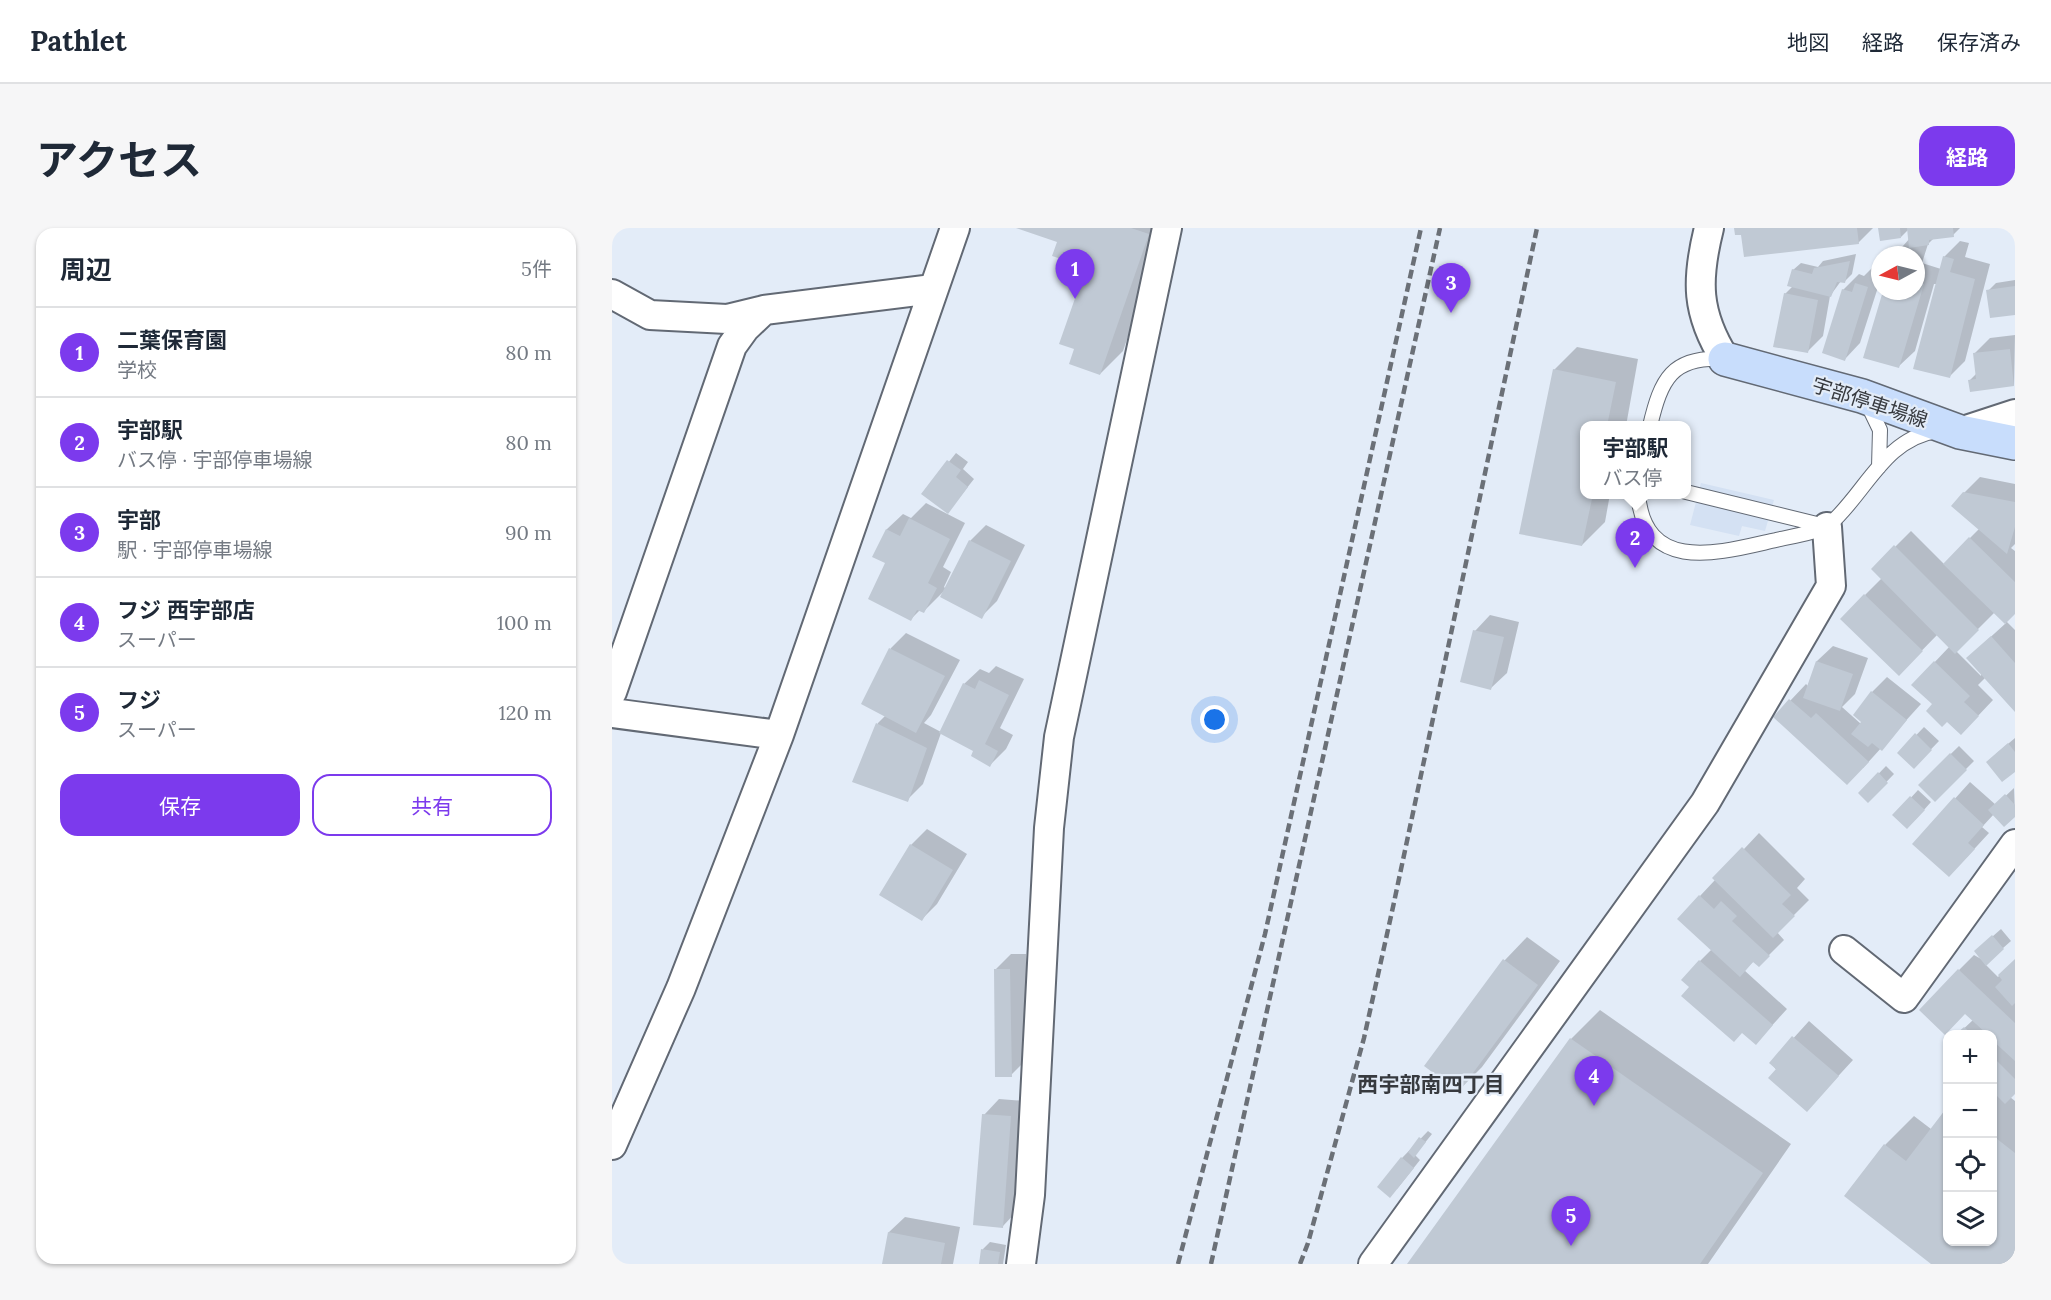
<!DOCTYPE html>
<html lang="ja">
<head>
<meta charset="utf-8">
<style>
	body { margin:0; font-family:Lora,"Noto Sans JP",serif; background:#f6f6f7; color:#1f2937 }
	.controls { position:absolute; right:18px; bottom:18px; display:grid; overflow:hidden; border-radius:12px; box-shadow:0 2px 4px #0004 }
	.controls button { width:54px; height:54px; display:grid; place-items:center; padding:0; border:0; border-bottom:2px solid #e0e1e3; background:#fff; color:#1f2937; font:30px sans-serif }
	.compass { position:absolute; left:1259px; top:18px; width:54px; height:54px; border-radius:50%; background:#fff; box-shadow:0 2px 4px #0004; rotate:263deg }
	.you { position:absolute; left:603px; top:492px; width:21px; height:21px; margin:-15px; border:4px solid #fff; border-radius:50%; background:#1a73e8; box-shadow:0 0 0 9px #1a73e833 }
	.badge { display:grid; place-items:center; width:39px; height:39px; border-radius:50%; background:#7c3aed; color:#fff; font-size:20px; font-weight:700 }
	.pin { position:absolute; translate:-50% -50px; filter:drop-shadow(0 2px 3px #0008) }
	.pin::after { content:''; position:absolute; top:32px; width:21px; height:18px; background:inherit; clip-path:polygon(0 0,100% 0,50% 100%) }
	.popup { position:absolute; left:968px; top:193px; width:111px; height:78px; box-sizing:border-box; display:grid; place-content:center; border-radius:12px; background:#fff; filter:drop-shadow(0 2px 4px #0005); font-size:20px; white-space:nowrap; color:#747a83 }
	.popup b { font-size:22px; color:#1f2937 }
	.popup::after { content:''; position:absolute; left:50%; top:100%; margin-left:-12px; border:12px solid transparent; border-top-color:#fff }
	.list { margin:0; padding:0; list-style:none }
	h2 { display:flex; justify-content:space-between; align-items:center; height:78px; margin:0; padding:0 24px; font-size:26px }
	h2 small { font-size:20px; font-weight:400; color:#747a83 }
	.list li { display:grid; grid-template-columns:39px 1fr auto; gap:18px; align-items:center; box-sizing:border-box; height:90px; padding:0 24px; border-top:2px solid #e0e1e3 }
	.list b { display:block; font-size:22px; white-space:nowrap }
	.list p { margin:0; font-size:20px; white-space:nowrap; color:#747a83 }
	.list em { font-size:20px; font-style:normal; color:#747a83 }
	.actions { display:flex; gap:12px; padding:18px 24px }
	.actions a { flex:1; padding:14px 0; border:2px solid #7c3aed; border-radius:18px; text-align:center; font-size:21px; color:#7c3aed }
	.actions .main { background:#7c3aed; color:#fff }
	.icon { flex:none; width:33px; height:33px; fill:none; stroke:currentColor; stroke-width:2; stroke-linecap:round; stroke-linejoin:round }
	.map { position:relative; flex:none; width:1403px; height:1036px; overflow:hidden; border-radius:18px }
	header { display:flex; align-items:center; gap:36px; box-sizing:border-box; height:84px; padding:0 30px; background:#fff; border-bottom:2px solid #e0e1e3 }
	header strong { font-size:28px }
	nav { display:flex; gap:33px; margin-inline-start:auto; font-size:21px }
	.intro { display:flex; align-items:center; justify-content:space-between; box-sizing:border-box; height:144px; padding:0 36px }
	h1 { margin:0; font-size:42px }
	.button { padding:15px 27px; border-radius:18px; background:#7c3aed; color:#fff; font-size:21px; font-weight:700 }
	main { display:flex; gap:36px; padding:0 36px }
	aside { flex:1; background:#fff; border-radius:18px; box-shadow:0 2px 4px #0004 }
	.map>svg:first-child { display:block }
</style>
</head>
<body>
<header>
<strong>Pathlet</strong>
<nav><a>地図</a><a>経路</a><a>保存済み</a></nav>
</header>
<div class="intro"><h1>アクセス</h1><a class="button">経路</a></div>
<main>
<aside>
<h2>周辺<small>5件</small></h2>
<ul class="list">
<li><span class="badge">1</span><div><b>二葉保育園</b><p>学校</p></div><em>80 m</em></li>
<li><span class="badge">2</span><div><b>宇部駅</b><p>バス停 · 宇部停車場線</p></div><em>80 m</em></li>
<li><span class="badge">3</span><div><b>宇部</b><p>駅 · 宇部停車場線</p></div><em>90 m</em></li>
<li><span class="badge">4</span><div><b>フジ 西宇部店</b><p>スーパー</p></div><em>100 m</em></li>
<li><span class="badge">5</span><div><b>フジ</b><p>スーパー</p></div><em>120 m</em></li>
</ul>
<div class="actions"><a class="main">保存</a><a>共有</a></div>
</aside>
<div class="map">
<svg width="1403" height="1036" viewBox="0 0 1403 1036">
	<rect width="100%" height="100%" fill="#e3ecf8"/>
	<path fill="#d4e1f3" d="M 1089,255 L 1162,272 L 1153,303 L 1130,298 L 1127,308 L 1078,297 Z"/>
	<path fill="#0003" fill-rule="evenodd" d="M 408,0 L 553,0 L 511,123 L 488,146 L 464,120 L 476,38 L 447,13 Z
		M 1124,0 L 1261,0 L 1246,15 L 1131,5 Z
		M 1268,0 L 1348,0 L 1341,7 L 1323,9 L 1316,16 L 1310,35 L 1329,41 L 1332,29 L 1348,13 L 1357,15 L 1353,29 L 1378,36 L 1353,133 L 1337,149 L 1325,56 L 1322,56 L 1303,123 L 1287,138 L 1272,63 L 1304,63 L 1304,27 L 1283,27 L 1298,10 L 1297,1 L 1289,9 Z
		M 1244,26 L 1240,46 L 1232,54 L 1229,53 L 1218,68 L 1211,108 L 1195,124 L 1173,66 L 1181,58 L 1181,42 L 1189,35 L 1206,39 L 1211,33 Z
		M 1260,40 L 1268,42 L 1268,53 L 1248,115 L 1233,131 L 1231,62 L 1247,46 L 1252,48 Z
		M 1403,52 L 1403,85 L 1376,63 L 1384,55 Z
		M 1403,107 L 1402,157 L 1358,152 L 1365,145 L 1362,126 L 1378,110 Z
		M 965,119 L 1026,131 L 1014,198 L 972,198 L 972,266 L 998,266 L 993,294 L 970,317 L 942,142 Z
		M 344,225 L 356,234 L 351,241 L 362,251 L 336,284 L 312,265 Z
		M 1368,249 L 1403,256 L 1403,316 L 1399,320 L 1403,323 L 1403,385 L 1394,393 L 1403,402 L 1403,482 L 1374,449 L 1366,457 L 1381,472 L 1364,490 L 1322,476 L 1301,457 L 1338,418 L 1326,406 L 1287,446 L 1253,367 L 1270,350 L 1261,341 L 1299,303 L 1332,336 L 1368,300 L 1352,265 ZM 1383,384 L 1394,395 L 1372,415 L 1369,448 L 1344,423 Z
		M 314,275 L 353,295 L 331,339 L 339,344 L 332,359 L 334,361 L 358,313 L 374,297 L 413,317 L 385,373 L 369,389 L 332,363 L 312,383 L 308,382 L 299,391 L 275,334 L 262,328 L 275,301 L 291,286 L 299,290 Z
		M 878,387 L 907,394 L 895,445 L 879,460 L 863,403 Z
		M 294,405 L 348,432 L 319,487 L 312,495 L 329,504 L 352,456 L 368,441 L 377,445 L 384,438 L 412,451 L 388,500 L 401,507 L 394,521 L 378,537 L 363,522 L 329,505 L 311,556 L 295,572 L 242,553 L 266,495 L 274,487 L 251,475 L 279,420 Z
		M 1221,418 L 1256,430 L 1243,466 L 1230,479 L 1249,496 L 1260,464 L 1275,449 L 1309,476 L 1251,540 L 1163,489 L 1194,456 L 1196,458 L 1205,433 Z
		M 1312,499 L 1327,513 L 1302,539 L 1287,525 Z
		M 1403,510 L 1403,542 L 1384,526 Z
		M 1347,518 L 1362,533 L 1323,572 L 1308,556 Z
		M 1274,538 L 1282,546 L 1256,573 L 1248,565 Z
		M 1358,554 L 1384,577 L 1402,560 L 1403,586 L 1382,586 L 1370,599 L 1377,605 L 1353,631 L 1302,616 Z
		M 1306,562 L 1319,574 L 1303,592 L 1283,587 Z
		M 315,601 L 355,626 L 325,676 L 310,691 L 299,617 Z
		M 1147,605 L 1193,651 L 1185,660 L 1197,672 L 1165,704 L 1172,712 L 1147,737 L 1142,733 L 1132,742 L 1175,781 L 1144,815 L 1079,759 L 1088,733 L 1100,721 L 1088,668 Z
		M 1389,701 L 1399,713 L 1373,736 L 1386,749 L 1403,732 L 1403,864 L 1398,869 L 1403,873 L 1403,1036 L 1322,1036 L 1273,917 L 1302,888 L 1319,901 L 1336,1014 L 1380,1014 L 1380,806 L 1346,806 L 1361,792 L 1347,742 L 1362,727 L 1371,732 L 1372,716 Z
		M 915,709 L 948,733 L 870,839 L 847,862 L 814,838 L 893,732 Z
		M 399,726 L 414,726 L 415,831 L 399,847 L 383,742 Z
		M 988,782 L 1179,916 L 1096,1036 L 797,1036 L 959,811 Z
		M 1197,793 L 1241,832 L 1195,882 L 1159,835 Z
		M 387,871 L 414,873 L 406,982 L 391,998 L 372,887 Z
		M 816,903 L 820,906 L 803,927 L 808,932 L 785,961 L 790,930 Z
		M 293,989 L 348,999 L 341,1036 L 272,1036 L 277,1004 Z
		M 378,1014 L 394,1017 L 391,1036 L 368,1036 L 371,1021 Z"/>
	<path fill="#c0c9d4" d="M 404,0 L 519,0 L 537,6 L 488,147 L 457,136 L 462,121 L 447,116 L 474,39 L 440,28 L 445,14 Z
		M 1122,0 L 1245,0 L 1247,16 L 1132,29 L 1129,7 L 1123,7 Z
		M 1266,0 L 1288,0 L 1289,10 L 1268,13 Z
		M 1295,0 L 1341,0 L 1342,9 L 1317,12 L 1317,17 L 1297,20 Z
		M 1331,28 L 1342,31 L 1338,44 L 1363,51 L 1338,150 L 1301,141 Z
		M 1238,33 L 1233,55 L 1225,54 L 1219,69 L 1175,58 L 1180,41 L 1200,46 L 1202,40 Z
		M 1304,53 L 1312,56 L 1287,140 L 1251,130 L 1271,63 L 1304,63 Z
		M 1243,55 L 1256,59 L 1233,133 L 1210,125 L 1230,61 L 1240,64 Z
		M 1403,58 L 1403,87 L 1378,90 L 1374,62 Z
		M 1172,65 L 1206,72 L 1196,125 L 1161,119 Z
		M 1398,121 L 1402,158 L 1358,164 L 1356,152 L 1364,151 L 1361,125 Z
		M 941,141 L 1004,154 L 995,198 L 972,198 L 972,266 L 981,266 L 970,318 L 907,306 Z
		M 335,232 L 349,242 L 344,249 L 356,259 L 336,286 L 309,266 Z
		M 1351,264 L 1403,274 L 1403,299 L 1395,326 L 1339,278 Z
		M 297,290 L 338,311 L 316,355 L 325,360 L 312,385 L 305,382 L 299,393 L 256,371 L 273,335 L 260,329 L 274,301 L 288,308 Z
		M 1357,309 L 1403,354 L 1403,386 L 1393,396 L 1331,336 Z
		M 357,312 L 399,333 L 370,391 L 328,369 Z
		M 1282,317 L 1367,402 L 1343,426 L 1259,341 Z
		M 1252,366 L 1311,423 L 1287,448 L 1228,391 Z
		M 861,402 L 892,409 L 879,462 L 848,454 Z
		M 1379,408 L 1403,435 L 1403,484 L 1354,430 Z
		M 277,420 L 333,448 L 304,505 L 249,476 Z
		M 1204,433 L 1241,446 L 1228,483 L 1191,470 Z
		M 1322,433 L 1358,468 L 1352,474 L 1367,488 L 1349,507 L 1335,494 L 1330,499 L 1314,483 L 1320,476 L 1299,457 Z
		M 367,452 L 397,467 L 373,516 L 386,523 L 378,539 L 359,528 L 361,523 L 327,505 L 351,455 L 363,461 Z
		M 1259,463 L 1295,492 L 1270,523 L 1260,515 L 1256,519 L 1239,506 L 1249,494 L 1241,487 Z
		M 1177,471 L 1199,490 L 1204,485 L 1257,534 L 1235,557 L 1161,489 Z
		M 264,495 L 315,520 L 296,574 L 240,554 Z
		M 1303,505 L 1320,522 L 1302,541 L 1285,525 Z
		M 1396,515 L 1403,524 L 1403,544 L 1390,554 L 1374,534 Z
		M 1338,525 L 1355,542 L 1323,574 L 1306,557 Z
		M 1266,544 L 1276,555 L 1256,575 L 1246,565 Z
		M 1393,566 L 1403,577 L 1403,589 L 1392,599 L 1376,582 Z
		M 1298,568 L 1313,582 L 1295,601 L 1280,587 Z
		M 1342,569 L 1372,597 L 1356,615 L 1363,621 L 1337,649 L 1300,616 Z
		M 298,616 L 341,642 L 310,693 L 267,667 Z
		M 1130,619 L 1179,667 L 1170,676 L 1183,688 L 1161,710 L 1100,650 Z
		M 1087,667 L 1102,681 L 1109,673 L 1125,688 L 1120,693 L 1158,728 L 1147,739 L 1141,734 L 1128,749 L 1065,691 Z
		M 1380,707 L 1392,721 L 1374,738 L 1362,723 Z
		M 891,731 L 926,757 L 847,864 L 812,838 Z
		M 1403,731 L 1403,775 L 1400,778 L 1383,759 L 1390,752 L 1386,747 Z
		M 1087,732 L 1161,797 L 1144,817 L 1130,805 L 1122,814 L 1069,768 L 1077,759 L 1069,752 Z
		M 382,741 L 398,741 L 400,849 L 383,849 Z
		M 1346,741 L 1403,795 L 1403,833 L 1380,812 L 1380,806 L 1375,806 L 1353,786 L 1333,807 L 1307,782 Z
		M 1352,799 L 1360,806 L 1344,806 Z
		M 1180,808 L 1227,848 L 1195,884 L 1156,850 L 1164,841 L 1157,835 Z
		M 958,810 L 1151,945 L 1088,1036 L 795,1036 Z
		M 1380,828 L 1403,851 L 1403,866 L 1393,876 L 1380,863 Z
		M 1336,878 L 1336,1014 L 1380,1014 L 1380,907 L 1403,925 L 1403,1036 L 1319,1036 L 1232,968 L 1272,916 L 1294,933 Z
		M 370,886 L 399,888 L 391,1000 L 361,997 Z
		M 807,909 L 814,914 L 802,930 L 796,924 Z
		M 789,929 L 802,940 L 778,970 L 765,959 Z
		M 276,1004 L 333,1015 L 329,1036 L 270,1036 Z
		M 369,1021 L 388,1024 L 386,1036 L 367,1036 Z"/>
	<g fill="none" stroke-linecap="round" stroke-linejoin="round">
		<g stroke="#626974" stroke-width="16">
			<path id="service" d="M 1255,175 L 1268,202 L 1267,239
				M 1038,198 C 1049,151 1060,128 1112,131
				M 1074,264 L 1213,298
				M 1026,266 C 1033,348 1110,324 1164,312 C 1176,309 1208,304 1217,297 C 1253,266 1272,211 1324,203"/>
		</g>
		<g stroke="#626974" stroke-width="32">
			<path id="minor" d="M 1097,0 C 1084,52 1084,85 1113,131
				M 0,66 L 38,87 L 115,91 L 152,82 L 321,61
				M 1348,204 L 1403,186
				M 0,464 L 120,118 L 133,100 L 152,82
				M 0,485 L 167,507
				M 1232,722 L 1292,770 L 1403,616
				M 0,917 L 69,760 L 167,507 L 343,0
				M 409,1036 L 418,967 L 437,600 L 447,509 L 555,0
				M 761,1036 L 1093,575 L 1219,358 L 1215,299"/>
		</g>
		<g stroke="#626974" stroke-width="36">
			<path id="secondary" d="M 1113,131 L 1250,168 L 1348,204 L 1403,215"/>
		</g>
		<use href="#service" stroke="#fff" stroke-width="14"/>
		<use href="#minor" stroke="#fff" stroke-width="28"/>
		<use href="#secondary" stroke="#c8ddfc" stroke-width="33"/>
		<path stroke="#6b7077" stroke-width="4.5" stroke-dasharray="9 4.5" stroke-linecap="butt" d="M 566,1036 L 653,706 L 809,0
			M 599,1036 L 828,0
			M 688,1036 L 696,1015 L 752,810 L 781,679 L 925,0"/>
	</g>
	<g text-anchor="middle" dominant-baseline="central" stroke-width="4.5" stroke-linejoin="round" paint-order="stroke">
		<g font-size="20" fill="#373a3f" stroke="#e3ecf8">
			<text transform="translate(1258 174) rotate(18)">宇部停車場線</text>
		</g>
		<g font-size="21" font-weight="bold" fill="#373a3f" stroke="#e3ecf8">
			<text x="819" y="856">西宇部南四丁目</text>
		</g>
	</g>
</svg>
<div class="controls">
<button>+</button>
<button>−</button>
<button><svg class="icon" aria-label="locate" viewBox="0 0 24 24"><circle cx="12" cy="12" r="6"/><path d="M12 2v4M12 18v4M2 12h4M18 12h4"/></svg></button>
<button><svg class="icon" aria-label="layers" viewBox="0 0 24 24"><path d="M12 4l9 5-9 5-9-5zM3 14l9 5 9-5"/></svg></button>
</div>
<svg class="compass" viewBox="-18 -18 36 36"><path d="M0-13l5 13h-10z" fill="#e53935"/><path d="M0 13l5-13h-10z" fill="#747a83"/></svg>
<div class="you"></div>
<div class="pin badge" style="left:463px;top:71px">1</div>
<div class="pin badge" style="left:1023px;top:340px">2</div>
<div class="popup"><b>宇部駅</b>バス停</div>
<div class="pin badge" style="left:839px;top:85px">3</div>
<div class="pin badge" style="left:982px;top:878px">4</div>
<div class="pin badge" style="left:959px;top:1018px">5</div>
</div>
</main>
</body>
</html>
